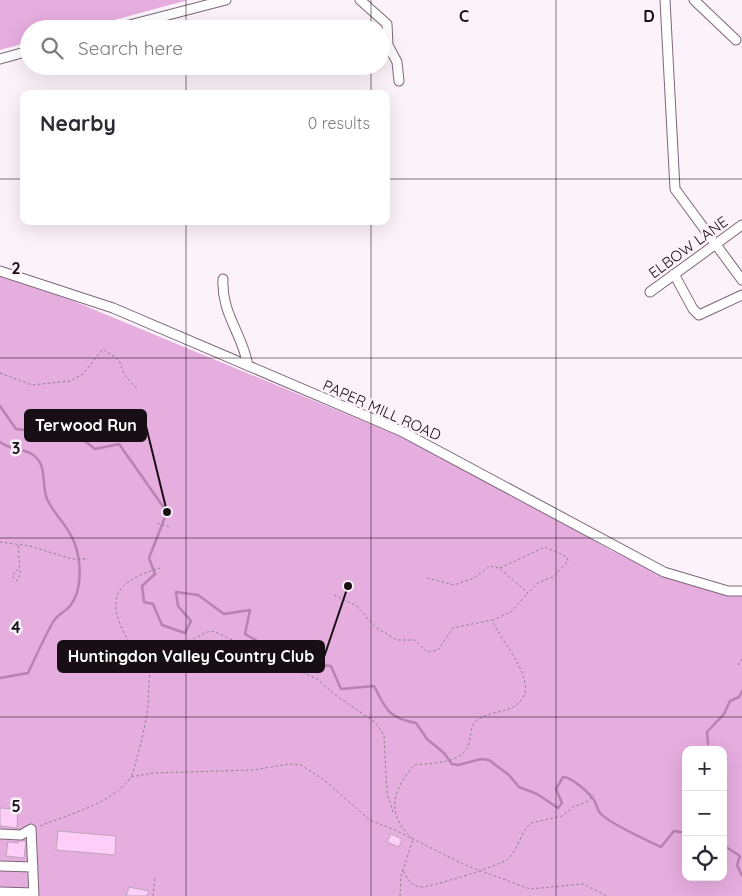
<!DOCTYPE html>
<html lang="en">
<head>
<meta charset="utf-8">
<style>
	body { margin:0; font-family:Quicksand,sans-serif; background:#f2f2f3; color:#2b2b33 }
	.controls { position:absolute; right:15px; bottom:15px; display:grid; overflow:hidden; border-radius:10px; box-shadow:0 5px 20px #0002 }
	.controls button { width:45px; height:45px; display:grid; place-items:center; padding:0; border:0; border-bottom:1px solid #e1e1e2; background:#fff; color:#2b2b33; font:25px sans-serif }
	.list { margin:0; padding:0; list-style:none }
	h2 { display:flex; justify-content:space-between; align-items:center; height:65px; margin:0; padding:0 20px; font-size:21px }
	h2 small { font-size:16px; font-weight:400; color:#7c7c81 }
	.icon { flex:none; width:28px; height:28px; fill:none; stroke:currentColor; stroke-width:2; stroke-linecap:round; stroke-linejoin:round }
	.map { position:relative; flex:none; width:742px; height:896px; overflow:hidden }
	.search { position:absolute; background:#fff; box-shadow:0 5px 20px #0002; left:20px; top:20px; width:370px; height:55px; display:flex; align-items:center; gap:12px; box-sizing:border-box; padding:0 18px; border-radius:28px; color:#7c7c81; font-size:19px }
	.panel { position:absolute; background:#fff; box-shadow:0 5px 20px #0002; left:20px; top:90px; width:370px; height:135px; border-radius:10px }
	.map>svg:first-child { display:block }
</style>
</head>
<body>
<div class="map">
<svg width="742" height="896" viewBox="0 0 742 896">
	<rect width="100%" height="100%" fill="#fcf2fa"/>
	<path fill="#e6addf" fill-rule="evenodd" d="M 0,0 L 188,0 L 81,29 L 29,29 L 29,42 L 0,50 Z
		M 0,276 L 71,300 L 409,440 L 493,482 L 612,551 L 664,576 L 729,596 L 742,595 L 742,896 L 0,896 ZM 686,750 L 723,750 L 723,877 L 686,877 Z"/>
	<g fill="none" stroke-linecap="round" stroke-linejoin="round">
		<path stroke="#b882b2" stroke-width="2.5" d="M 0,406 L 16,429 L 25,430 L 36,420 L 61,422 L 95,449 L 119,444 L 167,512 L 149,558 L 155,574 L 142,586 L 144,602 L 153,604 L 162,625 L 185,633 L 191,621 L 178,606 L 176,592 L 198,595 L 224,614 L 250,610 L 245,634 C 274,651 298,665 331,666 L 341,689 L 374,686 C 386,709 388,718 416,723 L 427,739 L 444,753 L 452,764 L 458,765 L 481,759 L 489,760 L 509,775 L 519,787 L 537,794 L 558,808 L 562,803 L 556,789 L 563,777 C 572,777 591,794 595,802 C 597,806 597,809 600,813 C 608,822 648,841 661,847 L 674,831 L 686,833
			M 0,442 C 9,450 22,448 32,454 C 48,464 41,484 47,499 C 54,515 69,526 75,544 C 81,562 83,590 70,606 C 65,612 57,615 53,622 C 44,638 36,656 28,673 L 0,678
			M 708,744 L 707,732 L 724,714 L 730,701 L 739,697 L 742,691
			M 723,845 L 740,856 L 737,865 L 742,876"/>
	</g>
	<path fill="#fdcef7" stroke="#bca4b9" d="M 0,808 L 18,809 L 17,828 L 0,826 Z
		M 58,831 L 116,836 L 115,855 L 56,850 Z
		M 391,834 L 402,839 L 399,847 L 387,842 Z
		M 18,841 L 26,841 L 24,858 L 6,856 L 8,842 L 18,843 Z
		M 129,887 L 149,891 L 147,896 L 126,896 Z"/>
	<g fill="none" stroke-linecap="round" stroke-linejoin="round">
		<g stroke="#7d677a" stroke-width="11">
			<path id="minor" d="M 360,0 L 387,24 L 388,45 L 397,62 L 399,81
				M 665,0 L 675,189 L 742,280
				M 694,0 L 736,40
				M 114,29 L 226,0
				M 0,59 L 29,51
				M 0,271 L 113,308 L 401,431 L 664,572 L 728,591 L 742,591
				M 674,274 L 693,309 L 699,315 L 742,295
				M 223,279 C 221,314 243,334 248,366
				M 650,292 L 742,225
				M 0,834 L 21,835 L 31,829 L 34,896
				M 0,866 L 33,867
				M 0,892 L 34,893"/>
		</g>
		<path stroke="#8b8189" stroke-width="1" stroke-dasharray="2.5 2.5" stroke-linecap="butt" d="M 0,373 L 32,385 L 70,381 L 83,374 L 103,349 L 119,360 L 124,374 L 137,389
			M 157,523 L 170,527
			M 0,542 L 30,546 L 72,559 L 88,559
			M 500,568 L 545,547 L 567,557 L 568,561 L 553,577 L 538,583 L 528,593
			M 18,569 L 12,576 L 17,581 L 20,574 L 18,545
			M 427,578 L 454,585 L 474,578 L 490,566 L 499,568 L 528,593 L 511,612 L 493,620
			M 334,595 L 357,606 L 375,627 L 397,640 L 415,640 L 427,652 L 438,650 L 453,628 L 492,620 C 502,644 547,689 513,707 C 500,714 486,711 474,723 C 470,730 471,738 468,746 C 461,764 430,763 414,765 C 391,792 386,815 413,839 L 401,876 L 400,896
			M 153,659 L 207,632 L 213,631 L 317,679 L 338,697 L 375,722 L 384,735 L 387,793 L 393,812
			M 738,665 L 742,659
			M 132,776 C 138,753 145,731 148,706 C 149,690 148,676 153,659 L 146,654 L 133,649 C 107,605 106,584 160,568
			M 40,826 C 69,814 112,804 131,777 L 153,773 L 253,770 L 289,764 L 301,765 L 324,780 L 370,820 L 395,830 L 465,865 L 530,889 L 583,884 L 607,896
			M 403,871 C 407,878 410,885 419,887 C 429,888 499,866 508,859 C 519,849 520,832 531,823 L 562,816 L 573,807 L 587,802 L 594,794
			M 153,896 L 155,878"/>
		<use href="#minor" stroke="#fff" stroke-width="9"/>
	</g>
	<path fill="none" stroke="#170e16" stroke-width="1" stroke-opacity="0.55" d="M 186,0 L 186,29M 371,0 L 371,29M 556,0 L 556,896M 186,66 L 186,94M 371,66 L 371,94M 0,179 L 24,179M 386,179 L 742,179M 186,221 L 186,896M 371,221 L 371,896M 0,358 L 742,358M 0,538 L 742,538M 0,717 L 742,717"/>
	<g text-anchor="middle" dominant-baseline="central" stroke-width="5" stroke-linejoin="round" paint-order="stroke">
		<g font-size="15" fill="#170e16" stroke="#fcf2fa">
			<text transform="translate(688 247) rotate(-36)">ELBOW LANE</text>
			<text transform="translate(382 410) rotate(24)">PAPER MILL ROAD</text>
		</g>
	</g>
	<g font-size="16" text-anchor="middle" font-weight="bold" fill="#170e16" stroke="#fcf2fa" stroke-width="5" stroke-linejoin="round" paint-order="stroke">
		<text x="464" y="22">C</text>
		<text x="649" y="22">D</text>
		<text x="16" y="274">2</text>
		<text x="16" y="454">3</text>
		<text x="16" y="633">4</text>
		<text x="16" y="812">5</text>
	</g>
	<path fill="none" stroke="#170e16" stroke-width="2" d="M167 512L146 426M348 586L324 657"/>
	<g fill="#170e16" stroke="#fcf2fa" stroke-width="2">
		<circle cx="167" cy="512" r="5"/>
		<circle cx="348" cy="586" r="5"/>
	</g>
	<g fill="#170e16" stroke="#170e16" stroke-width="2">
		<rect x="25" y="410" width="121" height="31" rx="5"/>
		<rect x="58" y="641" width="266" height="31" rx="5"/>
	</g>
	<g font-size="16" text-anchor="middle" font-weight="bold" fill="#fff">
		<text x="86" y="431">Terwood Run</text>
		<text x="191" y="662">Huntingdon Valley Country Club</text>
	</g>
</svg>
<div class="controls">
<button>+</button>
<button>−</button>
<button><svg class="icon" aria-label="locate" viewBox="0 0 24 24"><circle cx="12" cy="12" r="6"/><path d="M12 2v4M12 18v4M2 12h4M18 12h4"/></svg></button>
</div>
<div class="search"><svg class="icon" aria-label="search" viewBox="0 0 24 24"><circle cx="10" cy="10" r="6"/><path d="M15 15l6 6"/></svg>Search here</div>
<section class="panel">
<h2>Nearby<small>0 results</small></h2>
<ul class="list">
</ul>
</section>
</div>
</body>
</html>
